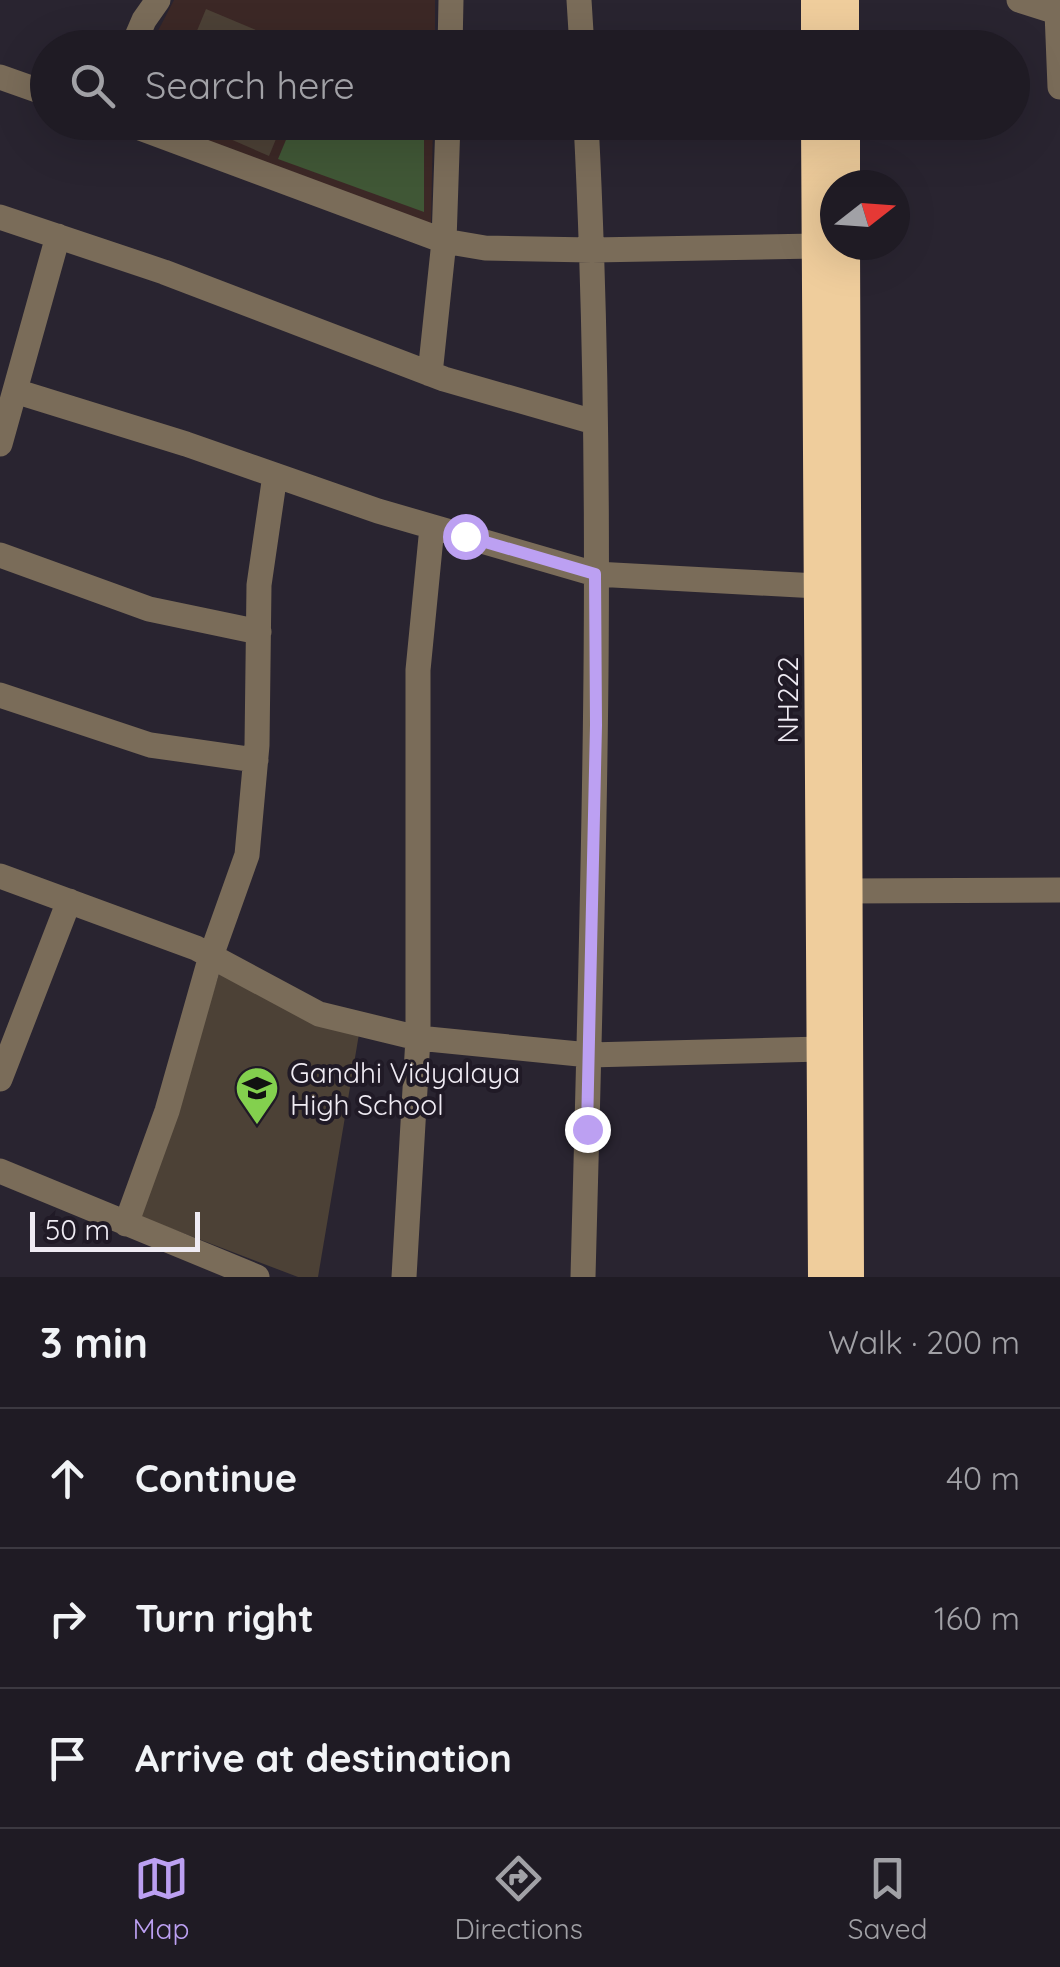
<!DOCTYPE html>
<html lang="en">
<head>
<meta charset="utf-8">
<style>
	body { margin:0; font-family:Quicksand,sans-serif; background:#2c2831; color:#f1f3f6 }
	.compass { position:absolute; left:820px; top:170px; width:90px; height:90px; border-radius:50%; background:#1f1b24; box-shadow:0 10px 40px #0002; rotate:73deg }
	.scale { position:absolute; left:30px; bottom:25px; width:170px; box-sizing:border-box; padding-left:10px; border:5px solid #efebf3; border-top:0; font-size:28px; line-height:35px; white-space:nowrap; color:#efebf3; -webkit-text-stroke:8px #201a26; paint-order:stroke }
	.stop { position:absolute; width:30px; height:30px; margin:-22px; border:8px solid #bca0f2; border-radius:50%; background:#fff }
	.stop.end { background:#bca0f2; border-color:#fff; box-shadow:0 2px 10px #0008 }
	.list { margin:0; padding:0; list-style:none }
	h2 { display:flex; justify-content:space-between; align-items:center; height:130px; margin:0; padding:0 40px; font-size:42px }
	h2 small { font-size:32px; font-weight:400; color:#a1a1a6 }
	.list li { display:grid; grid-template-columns:65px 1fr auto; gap:30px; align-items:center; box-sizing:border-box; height:140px; padding:0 40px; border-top:2px solid #3c3941 }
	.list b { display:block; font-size:38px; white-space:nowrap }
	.list em { font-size:32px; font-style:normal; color:#a1a1a6 }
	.icon { flex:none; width:55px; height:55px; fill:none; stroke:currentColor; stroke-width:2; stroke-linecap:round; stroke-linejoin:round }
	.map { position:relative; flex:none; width:1060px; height:1277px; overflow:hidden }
	.search { position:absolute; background:#1f1b24; box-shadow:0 10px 40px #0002; left:30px; right:30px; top:30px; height:110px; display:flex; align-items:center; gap:25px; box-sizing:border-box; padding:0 35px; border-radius:55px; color:#a1a1a6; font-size:38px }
	.sheet { height:550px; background:#1f1b24 }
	nav { display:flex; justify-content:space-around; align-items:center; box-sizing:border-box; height:140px; border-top:2px solid #3c3941; background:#1f1b24; font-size:28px; color:#a1a1a6 }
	nav a { display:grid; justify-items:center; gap:5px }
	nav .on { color:#bca0f2 }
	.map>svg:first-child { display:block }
</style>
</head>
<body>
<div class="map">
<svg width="1060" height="1277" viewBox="0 0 1060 1277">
	<rect width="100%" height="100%" fill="#292430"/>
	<path fill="#3c2826" d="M 174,0 L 435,0 L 435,47 L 149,48 Z
		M 155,123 L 433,123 L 431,224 Z"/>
	<path fill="#405736" d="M 293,123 L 424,123 L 424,212 L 278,159 Z"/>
	<path fill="#4c4136" d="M 206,9 L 289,44 L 287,48 L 217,48 L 194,38 Z
		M 191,122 L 251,123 L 283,122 L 269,156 Z
		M 219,974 L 359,1034 L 318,1277 L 298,1277 L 141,1217 Z"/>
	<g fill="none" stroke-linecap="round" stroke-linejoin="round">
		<path stroke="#7a6c59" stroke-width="25" d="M 579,0 L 582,48
			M 1019,0 L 1060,13
			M 1057,12 L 1060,87
			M 132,48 L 144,20 L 158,0
			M 450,48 L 451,0
			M 0,77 L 48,94
			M 124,122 L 444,241 L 485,248 L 592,250 L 816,246
			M 0,217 L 164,272 L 444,379 L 594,422
			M 430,374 L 444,241 L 448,122
			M 15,391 L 186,444 L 378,511 L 595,574 L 836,587
			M 0,444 L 58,236
			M 0,555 L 149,609 L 259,632
			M 0,695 L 150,745 L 256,760
			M 0,876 L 196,948 L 319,1014 L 418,1038 L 589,1055 L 822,1049
			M 846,891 L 1060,890
			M 0,1079 L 69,901
			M 0,1171 L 257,1277
			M 126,1224 L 167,1111 L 211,956 L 247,855 L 257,745 L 259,585 L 275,475
			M 404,1277 L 418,1038 L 418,670 L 432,527
			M 583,1277 C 593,892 606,507 586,122"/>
		<path stroke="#efcd9c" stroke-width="30" d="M 816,0 L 816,48
			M 844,0 L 844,48
			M 816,122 L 823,1277
			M 845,122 L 845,185
			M 845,245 L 849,1277"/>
	</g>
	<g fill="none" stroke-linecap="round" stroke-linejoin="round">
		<path stroke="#bca0f2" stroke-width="12" d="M 465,536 L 595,574 L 596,725 L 587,1129"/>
	</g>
	<defs>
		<g id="school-pin" transform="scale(2.25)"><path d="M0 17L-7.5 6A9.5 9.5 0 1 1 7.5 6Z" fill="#83d04e" stroke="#201a26"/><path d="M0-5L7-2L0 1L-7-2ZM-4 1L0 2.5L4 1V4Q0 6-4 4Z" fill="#111"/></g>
	</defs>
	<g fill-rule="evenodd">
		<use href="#school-pin" x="257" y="1088"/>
	</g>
	<g text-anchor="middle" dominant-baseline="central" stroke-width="8" stroke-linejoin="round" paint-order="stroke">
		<g font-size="28" fill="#efebf3" stroke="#201a26">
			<text transform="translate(787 700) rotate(-90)">NH222</text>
		</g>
		<g font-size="28" fill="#efebf3" stroke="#201a26" text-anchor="start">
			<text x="290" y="1072">Gandhi Vidyalaya<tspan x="290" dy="32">High School</tspan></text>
		</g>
	</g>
</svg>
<svg class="compass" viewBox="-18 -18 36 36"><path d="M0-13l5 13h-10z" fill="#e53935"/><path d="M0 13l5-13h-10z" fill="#a1a1a6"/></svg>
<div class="scale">50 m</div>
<div class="stop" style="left:465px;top:536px"></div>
<div class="stop end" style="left:587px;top:1129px"></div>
<div class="search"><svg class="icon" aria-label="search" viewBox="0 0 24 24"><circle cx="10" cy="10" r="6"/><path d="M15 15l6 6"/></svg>Search here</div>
</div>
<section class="sheet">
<h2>3 min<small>Walk · 200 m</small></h2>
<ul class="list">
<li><svg class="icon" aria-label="ahead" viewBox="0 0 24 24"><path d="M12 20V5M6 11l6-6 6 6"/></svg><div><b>Continue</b></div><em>40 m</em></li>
<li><svg class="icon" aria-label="right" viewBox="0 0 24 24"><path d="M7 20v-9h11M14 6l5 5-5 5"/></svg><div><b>Turn right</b></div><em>160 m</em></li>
<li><svg class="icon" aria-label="arrive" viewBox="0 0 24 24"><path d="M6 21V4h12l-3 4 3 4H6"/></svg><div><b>Arrive at destination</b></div></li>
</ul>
</section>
<nav>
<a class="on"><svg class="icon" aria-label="map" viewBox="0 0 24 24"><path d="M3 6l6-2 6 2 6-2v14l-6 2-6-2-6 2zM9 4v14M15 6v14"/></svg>Map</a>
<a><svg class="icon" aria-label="directions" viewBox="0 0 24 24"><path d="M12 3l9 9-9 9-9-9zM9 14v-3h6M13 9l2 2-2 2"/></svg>Directions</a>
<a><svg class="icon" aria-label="saved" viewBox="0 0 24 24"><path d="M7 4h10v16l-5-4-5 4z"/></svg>Saved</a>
</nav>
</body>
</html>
